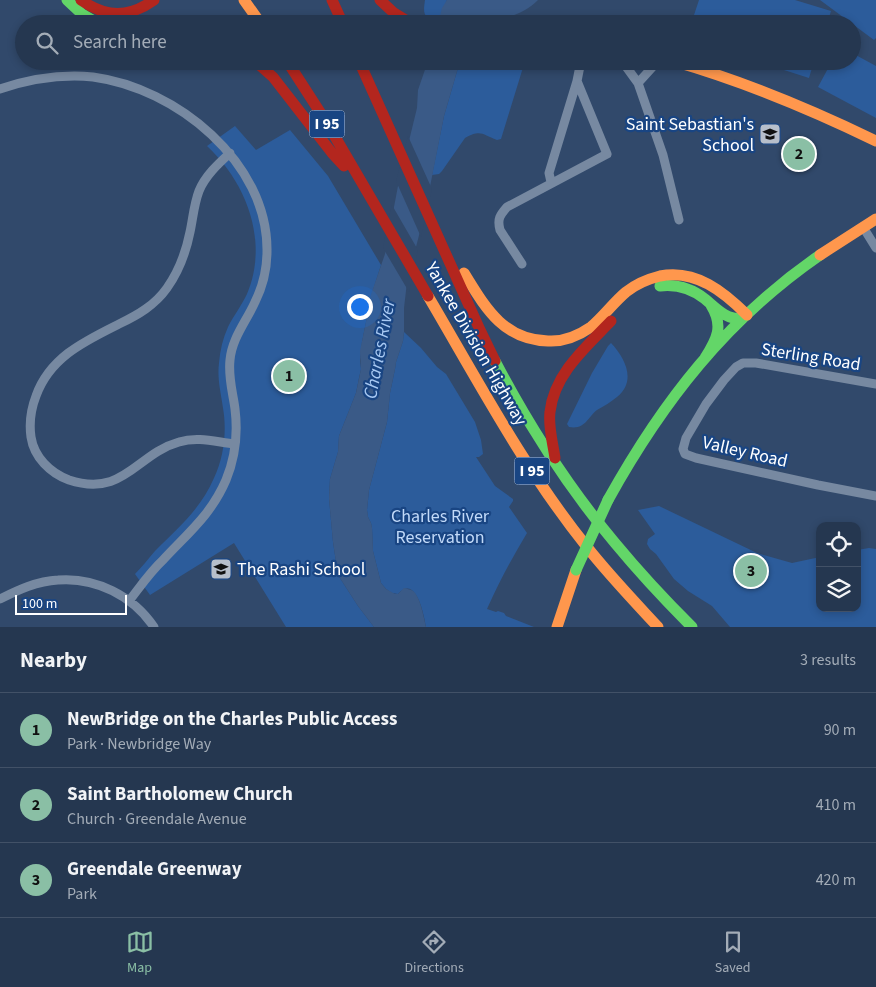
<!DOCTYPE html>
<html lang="en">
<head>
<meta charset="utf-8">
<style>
	body { margin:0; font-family:"Source Sans 3",sans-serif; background:#31425a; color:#f1f3f6 }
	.controls { position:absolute; right:15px; bottom:15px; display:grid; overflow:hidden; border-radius:10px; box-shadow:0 2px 8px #0003 }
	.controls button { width:45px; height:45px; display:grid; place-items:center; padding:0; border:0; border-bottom:1px solid #425167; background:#253750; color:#f1f3f6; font:25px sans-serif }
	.scale { position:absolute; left:15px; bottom:12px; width:112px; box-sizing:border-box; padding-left:5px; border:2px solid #fff; border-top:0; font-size:14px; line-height:18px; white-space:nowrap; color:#fff; -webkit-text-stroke:4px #194583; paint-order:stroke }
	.you { position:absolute; left:359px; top:306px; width:18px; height:18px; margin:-12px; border:4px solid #fff; border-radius:50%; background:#1a73e8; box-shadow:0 0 0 8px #1a73e833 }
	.badge { display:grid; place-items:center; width:32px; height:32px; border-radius:50%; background:#8abfa5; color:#111; font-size:16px; font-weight:700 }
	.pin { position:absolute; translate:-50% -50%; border:2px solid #fff; box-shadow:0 1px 5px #0006 }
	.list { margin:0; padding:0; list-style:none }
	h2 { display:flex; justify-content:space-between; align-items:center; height:65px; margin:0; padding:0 20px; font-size:21px }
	h2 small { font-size:16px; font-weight:400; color:#a3acb7 }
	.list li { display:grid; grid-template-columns:32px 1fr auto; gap:15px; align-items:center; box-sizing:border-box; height:75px; padding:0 20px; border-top:1px solid #425167 }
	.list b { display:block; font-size:19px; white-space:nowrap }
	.list p { margin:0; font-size:16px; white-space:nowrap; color:#a3acb7 }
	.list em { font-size:16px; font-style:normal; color:#a3acb7 }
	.icon { flex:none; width:28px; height:28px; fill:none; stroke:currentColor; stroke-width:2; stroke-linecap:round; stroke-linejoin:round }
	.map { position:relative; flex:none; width:876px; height:627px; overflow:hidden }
	.search { position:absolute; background:#253750; box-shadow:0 2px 8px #0003; left:15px; right:15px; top:15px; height:55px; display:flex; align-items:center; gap:12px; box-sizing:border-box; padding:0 18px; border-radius:28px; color:#a3acb7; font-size:19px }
	.sheet { height:290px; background:#253750 }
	nav { display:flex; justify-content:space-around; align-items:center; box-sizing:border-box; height:70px; border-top:1px solid #425167; background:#253750; font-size:14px; color:#a3acb7 }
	nav a { display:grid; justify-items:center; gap:2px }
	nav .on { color:#8abfa5 }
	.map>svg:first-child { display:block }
</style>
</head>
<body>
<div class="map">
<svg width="876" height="627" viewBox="0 0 876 627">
	<rect width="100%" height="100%" fill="#31496b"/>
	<path fill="#2c5c9b" d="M 425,0 L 447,0 L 439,20 C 423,19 423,14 425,0 Z
		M 699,0 L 795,0 L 831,11 L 827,24 L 691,24 Z
		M 820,0 L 876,0 L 876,38 L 874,40 Z
		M 852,53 L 876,66 L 876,118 L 818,87 L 832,61 L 852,61 Z
		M 460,61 L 525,61 L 501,139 L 497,140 C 483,135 481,129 465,138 L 442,171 L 439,174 L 432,175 L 444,116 Z
		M 756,61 L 814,61 L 809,78 Z
		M 235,126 L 256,150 L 290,130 L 328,176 L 381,265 L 366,312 L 367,317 L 362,342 L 360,361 L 361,369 L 359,378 L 356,393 L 339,436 L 338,452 L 330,479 L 329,498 L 333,542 L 338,575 L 358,606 L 374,627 L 286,627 L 234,543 L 150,595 L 135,574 C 142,567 148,559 155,551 C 178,528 200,510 214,478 C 224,457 227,431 223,408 C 221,393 217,379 219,363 C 220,350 223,338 228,327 C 234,315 242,305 247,294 C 269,242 247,183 207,146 Z
		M 404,332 L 421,348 L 437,367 L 446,374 L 475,422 L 481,440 L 483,454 L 479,457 L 476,457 L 495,486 L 513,499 L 513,501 L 509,507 L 527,533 C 512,558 499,582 487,609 L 496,612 L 498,611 L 504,613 L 506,616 L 534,627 L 426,627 C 424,615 416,574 398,594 L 392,593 L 386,589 L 381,583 L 373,551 L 372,528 L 371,523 L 368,517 L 367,510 L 369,490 L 387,422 L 390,393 L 395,369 L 396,362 L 403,341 Z
		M 611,343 C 625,358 637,381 617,397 C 611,402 604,406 597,410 C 587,418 585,430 569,427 L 567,424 L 592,373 L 608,346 Z
		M 659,506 L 757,553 L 792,563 L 820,557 L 820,608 L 857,608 L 857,550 L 869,548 L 876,549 L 876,627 L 730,627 L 712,606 L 688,591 L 674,579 L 656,554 L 650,549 L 647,544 L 648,539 L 655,534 L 638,510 Z"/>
	<path fill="#3a5a87" d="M 447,0 L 538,0 C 525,13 506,20 488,19 C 483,19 477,15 472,16 C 467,16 466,20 464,24 L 438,24 L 442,8 Z
		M 428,61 L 460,61 L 444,116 L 425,212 L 407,282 L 404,308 L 404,332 L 403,341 L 396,362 L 395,369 L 390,393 L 387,422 L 369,490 L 367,510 L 368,517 L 371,523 L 372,528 L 373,551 L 381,583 L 386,589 L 395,594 L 398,594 L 404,588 C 407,589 410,589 413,591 C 420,596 424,618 426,627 L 374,627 L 358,606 L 338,575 L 333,542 L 329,498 L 330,479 L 338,452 L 339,436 L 356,393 L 361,369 L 360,351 L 367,317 L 365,312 L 385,254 L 398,186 L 417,108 L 418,90 Z"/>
	<path fill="#31496b" d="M 408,136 L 432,189 L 421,237 L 396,181 Z
		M 392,205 L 418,250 L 409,292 L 383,248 L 387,225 Z"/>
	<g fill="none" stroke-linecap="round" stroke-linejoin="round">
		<path stroke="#7789a1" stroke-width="9" d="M 622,61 L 638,83 L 663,155 L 679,220
			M 638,83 L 658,61
			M 0,89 C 30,79 62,74 93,77 C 176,88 268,162 267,251 C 267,268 263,286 255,302 C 246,322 232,338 230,360 C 228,378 233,393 235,409 C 238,433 235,458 226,480 C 211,515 188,533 163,560 C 150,572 140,587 129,601
			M 230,153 C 218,164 205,176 199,191 C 194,204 193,218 190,232 C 186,252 179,271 167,288 C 155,305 138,315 119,324 C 85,341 50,357 36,396 C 31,409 29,423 31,437 C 34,457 50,473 69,480 C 124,498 136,454 179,442 C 198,436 216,442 235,444
			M 551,182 L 549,173 L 577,81 L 581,61
			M 863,227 L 876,248
			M 522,264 L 500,230 C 497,219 500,215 507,207 L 607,154 L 577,81
			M 876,384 L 756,363 L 743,363 L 736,367 L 724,380 L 706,404 L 686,438 L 683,449 L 685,454 L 696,458 L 818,485 L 876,496
			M 0,599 C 18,590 37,581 58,580 C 96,577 133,596 154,627"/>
		<path stroke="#63d668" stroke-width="11" d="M 67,0 L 82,14 L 99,24
			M 660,286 C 677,284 691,288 705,299 C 717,309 725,319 742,319
			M 705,358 C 717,339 724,326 711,305
			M 495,361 C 529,426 568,487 615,543 C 639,572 665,600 692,627
			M 608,500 C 663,401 726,320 820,255"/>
		<path stroke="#ff974d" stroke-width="11" d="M 244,0 L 261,24
			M 673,61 C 743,81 810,109 876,141
			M 820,255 L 876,219
			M 464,273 C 485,307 503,340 548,341 C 564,342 578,336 591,327 C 604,316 613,303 626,292 C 636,284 648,279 660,276 C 696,269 724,292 747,315
			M 428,296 C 478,381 525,470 587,547 C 609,575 634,601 658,627
			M 557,627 L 576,570"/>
		<path stroke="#b3261e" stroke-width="11" d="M 81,0 C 106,18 129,18 154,0
			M 332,0 L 343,24
			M 380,0 L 394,13 L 412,24
			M 255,61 L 273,77 L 332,153 L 344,166
			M 287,61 L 327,123 L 428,296
			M 359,61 L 480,330 L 495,361
			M 555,458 C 553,443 548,427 550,412 C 554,374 586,347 611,321"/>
		<path stroke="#63d668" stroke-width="11" d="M 576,570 L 608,500"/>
	</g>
	<defs>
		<g id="school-square" transform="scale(1.125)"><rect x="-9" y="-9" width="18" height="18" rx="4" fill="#b7bfcb" stroke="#194583"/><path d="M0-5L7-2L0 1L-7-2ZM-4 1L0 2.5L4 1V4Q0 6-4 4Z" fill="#111"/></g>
	</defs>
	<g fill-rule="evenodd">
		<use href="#school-square" x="770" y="134"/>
		<use href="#school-square" x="221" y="569"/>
	</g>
	<g text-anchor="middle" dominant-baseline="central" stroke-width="4.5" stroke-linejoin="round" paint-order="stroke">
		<g fill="#194583" stroke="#bac7da" stroke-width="1">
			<rect x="309.5" y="110.5" width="35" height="27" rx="4"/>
			<rect x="514.5" y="457.5" width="35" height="27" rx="4"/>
		</g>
		<g font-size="16" font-weight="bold" fill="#fff">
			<text x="327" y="124">I 95</text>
			<text x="532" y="471">I 95</text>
		</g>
		<g font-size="18" fill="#fff" stroke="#194583" text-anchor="end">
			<text x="754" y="124">Saint Sebastian's<tspan x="754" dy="21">School</tspan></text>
			<text x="237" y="569" text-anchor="start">The Rashi School</text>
		</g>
		<g font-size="18" fill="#fff" stroke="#194583">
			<text transform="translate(476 344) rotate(60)">Yankee Division Highway</text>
			<text transform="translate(811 357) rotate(9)">Sterling Road</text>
			<text transform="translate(745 452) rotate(13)">Valley Road</text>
		</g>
		<g font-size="18" fill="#c2daf9" stroke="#194583">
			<text x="440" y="516">Charles River<tspan x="440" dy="21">Reservation</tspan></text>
		</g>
		<g font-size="19" font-style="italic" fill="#a8c9f3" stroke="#194583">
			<text transform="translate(380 349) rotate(-79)">Charles River</text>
		</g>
	</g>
</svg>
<div class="controls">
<button><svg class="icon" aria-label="locate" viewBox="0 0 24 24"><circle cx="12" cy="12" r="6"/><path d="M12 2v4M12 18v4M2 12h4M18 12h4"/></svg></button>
<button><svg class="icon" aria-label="layers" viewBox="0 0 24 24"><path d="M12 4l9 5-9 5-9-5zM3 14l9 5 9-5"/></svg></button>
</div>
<div class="scale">100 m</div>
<div class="you"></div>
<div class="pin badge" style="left:289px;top:376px">1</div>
<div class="pin badge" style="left:799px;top:154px">2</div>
<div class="pin badge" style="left:751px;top:571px">3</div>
<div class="search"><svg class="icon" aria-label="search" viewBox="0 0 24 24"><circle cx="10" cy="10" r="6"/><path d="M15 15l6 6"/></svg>Search here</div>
</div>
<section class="sheet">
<h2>Nearby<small>3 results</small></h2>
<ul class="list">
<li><span class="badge">1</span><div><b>NewBridge on the Charles Public Access</b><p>Park · Newbridge Way</p></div><em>90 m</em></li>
<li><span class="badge">2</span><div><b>Saint Bartholomew Church</b><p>Church · Greendale Avenue</p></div><em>410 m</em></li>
<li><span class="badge">3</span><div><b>Greendale Greenway</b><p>Park</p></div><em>420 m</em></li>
</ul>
</section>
<nav>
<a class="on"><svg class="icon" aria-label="map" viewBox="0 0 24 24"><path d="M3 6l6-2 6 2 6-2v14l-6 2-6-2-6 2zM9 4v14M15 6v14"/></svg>Map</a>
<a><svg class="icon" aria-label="directions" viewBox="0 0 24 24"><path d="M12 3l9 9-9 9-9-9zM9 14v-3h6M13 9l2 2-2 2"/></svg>Directions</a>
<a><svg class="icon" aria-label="saved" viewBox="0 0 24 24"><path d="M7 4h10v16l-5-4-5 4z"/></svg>Saved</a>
</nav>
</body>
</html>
